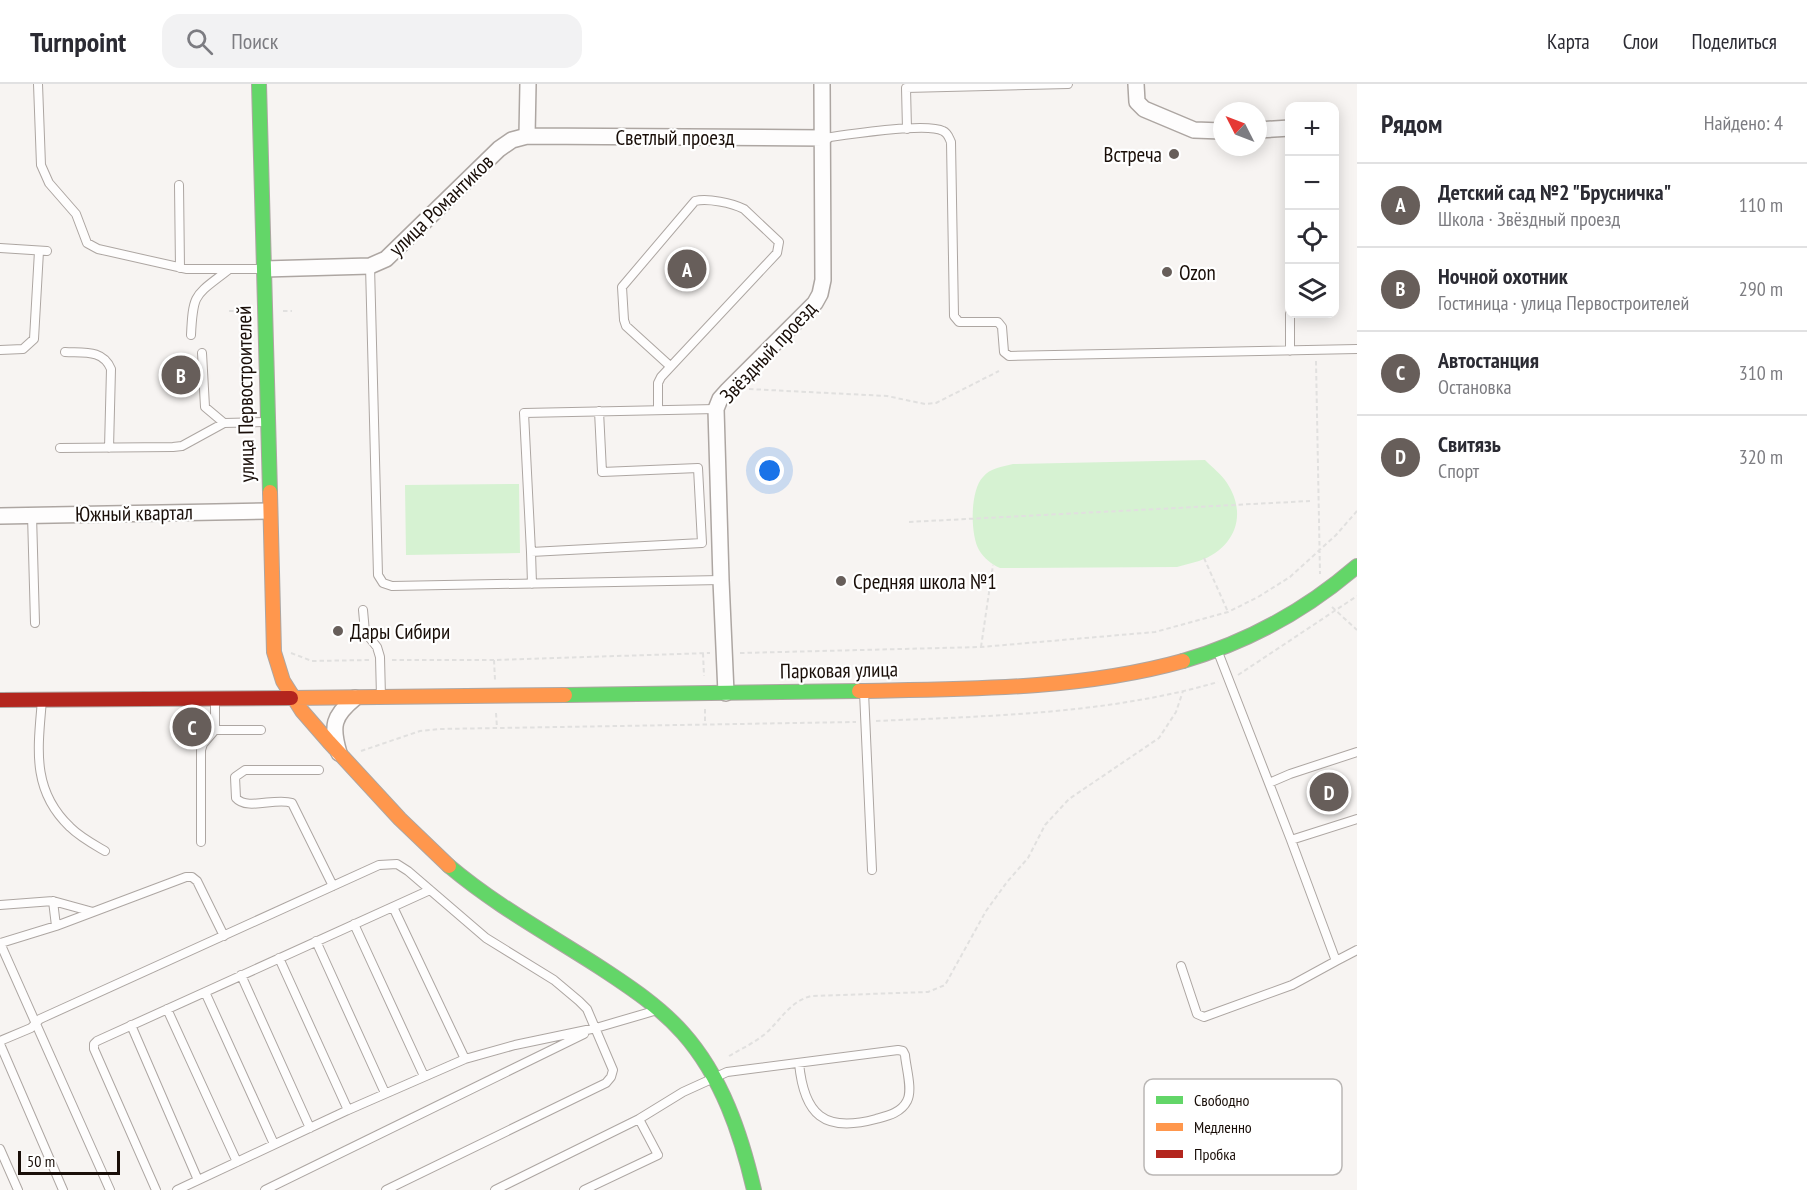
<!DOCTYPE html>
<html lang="ru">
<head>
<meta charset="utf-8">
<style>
	body { margin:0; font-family:"PT Sans Narrow",sans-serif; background:#f2f2f3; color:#2b2b33 }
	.controls { position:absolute; right:18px; top:18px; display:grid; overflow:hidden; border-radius:12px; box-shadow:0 3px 15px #0003 }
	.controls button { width:54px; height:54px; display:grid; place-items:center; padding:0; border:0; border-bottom:2px solid #e1e1e2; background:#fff; color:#2b2b33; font:30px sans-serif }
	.compass { position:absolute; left:1213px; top:18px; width:54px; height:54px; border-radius:50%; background:#fff; box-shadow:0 3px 15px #0003; rotate:312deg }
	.scale { position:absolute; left:18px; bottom:15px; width:102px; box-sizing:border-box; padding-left:6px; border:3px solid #190e08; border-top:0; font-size:16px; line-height:21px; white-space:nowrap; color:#190e08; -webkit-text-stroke:4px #fff; paint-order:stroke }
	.you { position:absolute; left:770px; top:387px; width:21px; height:21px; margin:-15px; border:4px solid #fff; border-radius:50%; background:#1a73e8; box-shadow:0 0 0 9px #1a73e833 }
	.badge { display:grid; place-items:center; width:39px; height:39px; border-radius:50%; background:#675e5a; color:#fff; font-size:20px; font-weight:700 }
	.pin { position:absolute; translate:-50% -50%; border:3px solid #fff; box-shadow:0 2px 6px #0006 }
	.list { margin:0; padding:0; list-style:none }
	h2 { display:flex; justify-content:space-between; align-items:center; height:78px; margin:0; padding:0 24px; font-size:26px }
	h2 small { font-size:20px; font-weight:400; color:#7c7c81 }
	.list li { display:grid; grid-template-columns:39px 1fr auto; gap:18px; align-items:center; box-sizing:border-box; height:84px; padding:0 24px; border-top:2px solid #e1e1e2 }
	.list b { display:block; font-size:22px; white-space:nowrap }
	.list p { margin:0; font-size:20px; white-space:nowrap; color:#7c7c81 }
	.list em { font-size:20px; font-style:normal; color:#7c7c81 }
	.icon { flex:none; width:33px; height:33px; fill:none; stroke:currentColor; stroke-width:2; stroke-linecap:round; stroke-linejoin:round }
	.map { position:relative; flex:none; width:1357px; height:1106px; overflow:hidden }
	header { display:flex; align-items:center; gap:36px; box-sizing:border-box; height:84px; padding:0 30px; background:#fff; border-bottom:2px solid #e1e1e2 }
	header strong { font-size:28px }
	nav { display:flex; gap:33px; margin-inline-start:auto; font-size:21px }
	.search { width:420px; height:54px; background:#f2f2f3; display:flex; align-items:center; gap:15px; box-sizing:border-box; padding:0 21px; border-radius:18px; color:#7c7c81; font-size:22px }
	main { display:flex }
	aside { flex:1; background:#fff }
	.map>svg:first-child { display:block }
</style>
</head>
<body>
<header>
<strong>Turnpoint</strong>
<div class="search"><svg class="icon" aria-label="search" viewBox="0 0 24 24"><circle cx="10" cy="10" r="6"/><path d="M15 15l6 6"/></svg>Поиск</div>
<nav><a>Карта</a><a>Слои</a><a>Поделиться</a></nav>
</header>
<main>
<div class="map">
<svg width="1357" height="1106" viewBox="0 0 1357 1106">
	<rect width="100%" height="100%" fill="#f7f4f2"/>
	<path fill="#d6f2d2" d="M 1205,376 C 1212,383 1222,391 1227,399 C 1248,431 1235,464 1199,477 C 1192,479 1184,481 1177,483 L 1000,484 C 991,480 984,474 979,466 C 970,450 970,406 983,393 C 990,384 1002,383 1013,380 Z
		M 519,400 L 520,469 L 406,471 L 405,401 Z"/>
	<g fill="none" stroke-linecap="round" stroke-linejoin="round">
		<g stroke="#ada6a2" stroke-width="10">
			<path id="lane" d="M 38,0 L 41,81 L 49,99 L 76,130 L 87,159 L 98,165 L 187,185 L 262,185
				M 907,45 L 906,4 L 1068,0
				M 824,54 C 845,51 927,38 943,47 C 948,49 949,54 951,58 L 954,232 L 959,238 L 998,238 L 1002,243 L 1004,268 L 1009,272 L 1357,265
				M 179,101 L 180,184
				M 0,164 L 47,167
				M 370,182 L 378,491 L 383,499 L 392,502 L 721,496
				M 1290,230 L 1290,267
				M 191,251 C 193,208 195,212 228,186
				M 0,266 L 23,265 L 34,255 L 39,167
				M 65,268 C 83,269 103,265 111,285 L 109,364
				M 202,269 L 205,323 L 224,339
				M 658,326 L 658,299 L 661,293 L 777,169 L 779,158 L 744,125 C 732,119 708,114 695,117 L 622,203 L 624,236 L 626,242 L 670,282
				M 60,364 L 173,363 L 182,362 L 224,339 L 266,338
				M 32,431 L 35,539
				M 531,468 L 524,329 L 716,325
				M 532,500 L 531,468 L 702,459 L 698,384 L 602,388 L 599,327
				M 363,526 L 365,548 L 377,563 L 380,573 L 381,613
				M 1218,568 L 1291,756 L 1357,735
				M 864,608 L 872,786
				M 42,616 C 38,664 31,706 70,743 C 80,753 93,760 105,767
				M 215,646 L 261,646
				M 319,686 L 245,686 L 235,693 L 236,714 C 247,727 276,713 292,719 L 333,802
				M 1269,699 L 1290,690 L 1357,668
				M 1291,756 L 1336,877 L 1357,866
				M 201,758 L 201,666 L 203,660 L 215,646 L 215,617
				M 53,817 L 56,842
				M 0,821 L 53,817 L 93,828
				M 393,823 L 465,975
				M 354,840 L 424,992
				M 316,857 L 385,1009
				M 0,859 L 110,1106
				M 1,859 L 56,842 L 186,793 L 192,793 L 197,797 L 224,852
				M 279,874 L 348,1026
				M 1181,882 L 1197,930 L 1204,933 L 1292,901 L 1336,877
				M 241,891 L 310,1044
				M 205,908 L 274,1060
				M 167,925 L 237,1078
				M 131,941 L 198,1096
				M 0,957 L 31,944 L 40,935 L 379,781 L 397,780 L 408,787 L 486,854 L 554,896 L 579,917 L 587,925 L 613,986 L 611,993 L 606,999 L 386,1106
				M 0,960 L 63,1106
				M 0,1065 L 18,1106
				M 156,1106 L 94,965 L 94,960 L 97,957 L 430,806
				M 177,1106 L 348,1026 L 465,975 L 515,961 L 596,944 L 654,927
				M 265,1106 L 584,950
				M 495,1106 L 639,1035 L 683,1008 L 727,988 L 898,966 L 903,967 L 905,971 C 906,984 913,1006 907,1017 C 901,1029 887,1032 876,1035 C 824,1049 804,1031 799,979
				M 584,1106 L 658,1071 L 639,1035"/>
		</g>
		<g stroke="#ada6a2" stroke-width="18">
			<path id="street" d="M 1136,0 L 1137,18 L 1144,25 L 1194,46 L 1222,47
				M 1258,46 L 1290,44
				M 527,52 L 824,54
				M 264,185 L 370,182 L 386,175 L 499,65 L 512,56 L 527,52 L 528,0
				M 0,432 L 269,427
				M 726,609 L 721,496 L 716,325 L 720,315 L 728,306 L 815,219 L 820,210 L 823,196 L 822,0
				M 339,669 C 331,642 333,632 355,614"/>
		</g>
		<g stroke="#ada6a2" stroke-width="16">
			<path id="fast" d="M 259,0 L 270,408
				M 1183,577 C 1248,558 1305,527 1357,482
				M 565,611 L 859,607
				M 449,782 C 495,821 550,851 601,884 C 630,903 660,923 683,949 C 722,993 741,1050 754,1106"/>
		</g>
		<g stroke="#ada6a2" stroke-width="16">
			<path id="slow" d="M 270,408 L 274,568 L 283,597 L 302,627 L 329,658 L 400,735 L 449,782
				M 859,607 C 966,605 1079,606 1183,577
				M 291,614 L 565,611"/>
		</g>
		<g stroke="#ada6a2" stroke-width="16">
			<path id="jam" d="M 0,616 L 291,614"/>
		</g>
		<path stroke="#e1e0df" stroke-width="2" stroke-dasharray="4.5 3" stroke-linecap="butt" d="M 229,227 L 247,227
			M 283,227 L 292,227
			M 1316,277 L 1320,490
			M 749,305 L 887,312 L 925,320 L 936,319 L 999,287
			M 909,438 L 1310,417
			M 1204,474 L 1228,528
			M 1332,523 L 1357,546
			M 981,563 L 993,481
			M 291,569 L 312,577 L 371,576
			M 703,569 L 704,592
			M 740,569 L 981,563 L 1155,548 L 1228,528 L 1258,513 L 1290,493 L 1336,451 L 1357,427
			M 392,576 L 494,576 L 710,569
			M 494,576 L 495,596
			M 1238,591 L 1357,512
			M 705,625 L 705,640
			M 496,629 L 497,644
			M 876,637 C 991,632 1108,630 1218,598
			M 361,667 L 420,647 L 440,645 L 856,638
			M 729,972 C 741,965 754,959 765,950 C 781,936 789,918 811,912 L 928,908 L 945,901 L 986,827 L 1007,798 L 1028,774 L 1045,741 L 1069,715 L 1159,654 L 1176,628 L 1183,607"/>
		<use href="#lane" stroke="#fefdfd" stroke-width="8"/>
		<use href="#street" stroke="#fefdfd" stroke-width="15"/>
		<use href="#fast" stroke="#63d668" stroke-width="14"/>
		<use href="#slow" stroke="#ff974d" stroke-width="14"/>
		<use href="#jam" stroke="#b3261e" stroke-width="14"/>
	</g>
	<g fill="#675e5a" stroke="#fff" stroke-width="2">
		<circle cx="1174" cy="70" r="6"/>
		<circle cx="1167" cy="188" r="6"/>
		<circle cx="841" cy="497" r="6"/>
		<circle cx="338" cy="547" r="6"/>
	</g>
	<g text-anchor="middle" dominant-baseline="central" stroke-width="4.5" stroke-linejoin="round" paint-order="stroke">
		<g font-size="21" fill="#190e08" stroke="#fff">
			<text x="675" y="53">Светлый проезд</text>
			<text transform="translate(441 121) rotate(-44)">улица Романтиков</text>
			<text transform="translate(768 268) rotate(-47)">Звёздный проезд</text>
			<text transform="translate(245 310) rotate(-91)">улица Первостроителей</text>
			<text transform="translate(134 429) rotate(-1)">Южный квартал</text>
			<text transform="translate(839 586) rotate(-1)">Парковая улица</text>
		</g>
		<g font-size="21" fill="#190e08" stroke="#fff" text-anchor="start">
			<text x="1162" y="70" text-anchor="end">Встреча</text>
			<text x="1179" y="188">Ozon</text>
			<text x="853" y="497">Средняя школа №1</text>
			<text x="350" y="547">Дары Сибири</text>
		</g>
	</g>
	<rect x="1144" y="995" width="198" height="96" rx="9" fill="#fff" stroke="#bab7b5" stroke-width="1.5"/>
	<rect x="1156" y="1012" width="27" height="8" fill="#63d668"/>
	<rect x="1156" y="1039" width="27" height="8" fill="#ff974d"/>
	<rect x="1156" y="1066" width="27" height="8" fill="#b3261e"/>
	<g font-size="16" fill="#190e08">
		<text x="1194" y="1022">Свободно</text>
		<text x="1194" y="1049">Медленно</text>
		<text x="1194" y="1076">Пробка</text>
	</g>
</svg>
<div class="controls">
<button>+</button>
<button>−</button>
<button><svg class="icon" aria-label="locate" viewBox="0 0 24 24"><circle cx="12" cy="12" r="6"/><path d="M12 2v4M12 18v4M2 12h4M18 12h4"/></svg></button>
<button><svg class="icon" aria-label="layers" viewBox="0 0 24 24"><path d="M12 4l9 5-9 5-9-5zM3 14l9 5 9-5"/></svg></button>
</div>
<svg class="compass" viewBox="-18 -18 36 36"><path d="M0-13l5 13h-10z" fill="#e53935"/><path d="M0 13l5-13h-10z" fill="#7c7c81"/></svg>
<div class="scale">50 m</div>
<div class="you"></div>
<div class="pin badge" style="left:687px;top:185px">A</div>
<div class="pin badge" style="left:181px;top:291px">B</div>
<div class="pin badge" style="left:192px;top:643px">C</div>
<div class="pin badge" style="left:1329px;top:708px">D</div>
</div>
<aside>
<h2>Рядом<small>Найдено: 4</small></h2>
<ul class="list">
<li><span class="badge">A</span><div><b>Детский сад №2 &quot;Брусничка&quot;</b><p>Школа · Звёздный проезд</p></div><em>110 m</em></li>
<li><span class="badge">B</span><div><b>Ночной охотник</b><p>Гостиница · улица Первостроителей</p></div><em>290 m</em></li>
<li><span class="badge">C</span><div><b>Автостанция</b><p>Остановка</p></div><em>310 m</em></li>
<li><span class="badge">D</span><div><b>Свитязь</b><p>Спорт</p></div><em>320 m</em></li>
</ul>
</aside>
</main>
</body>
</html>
